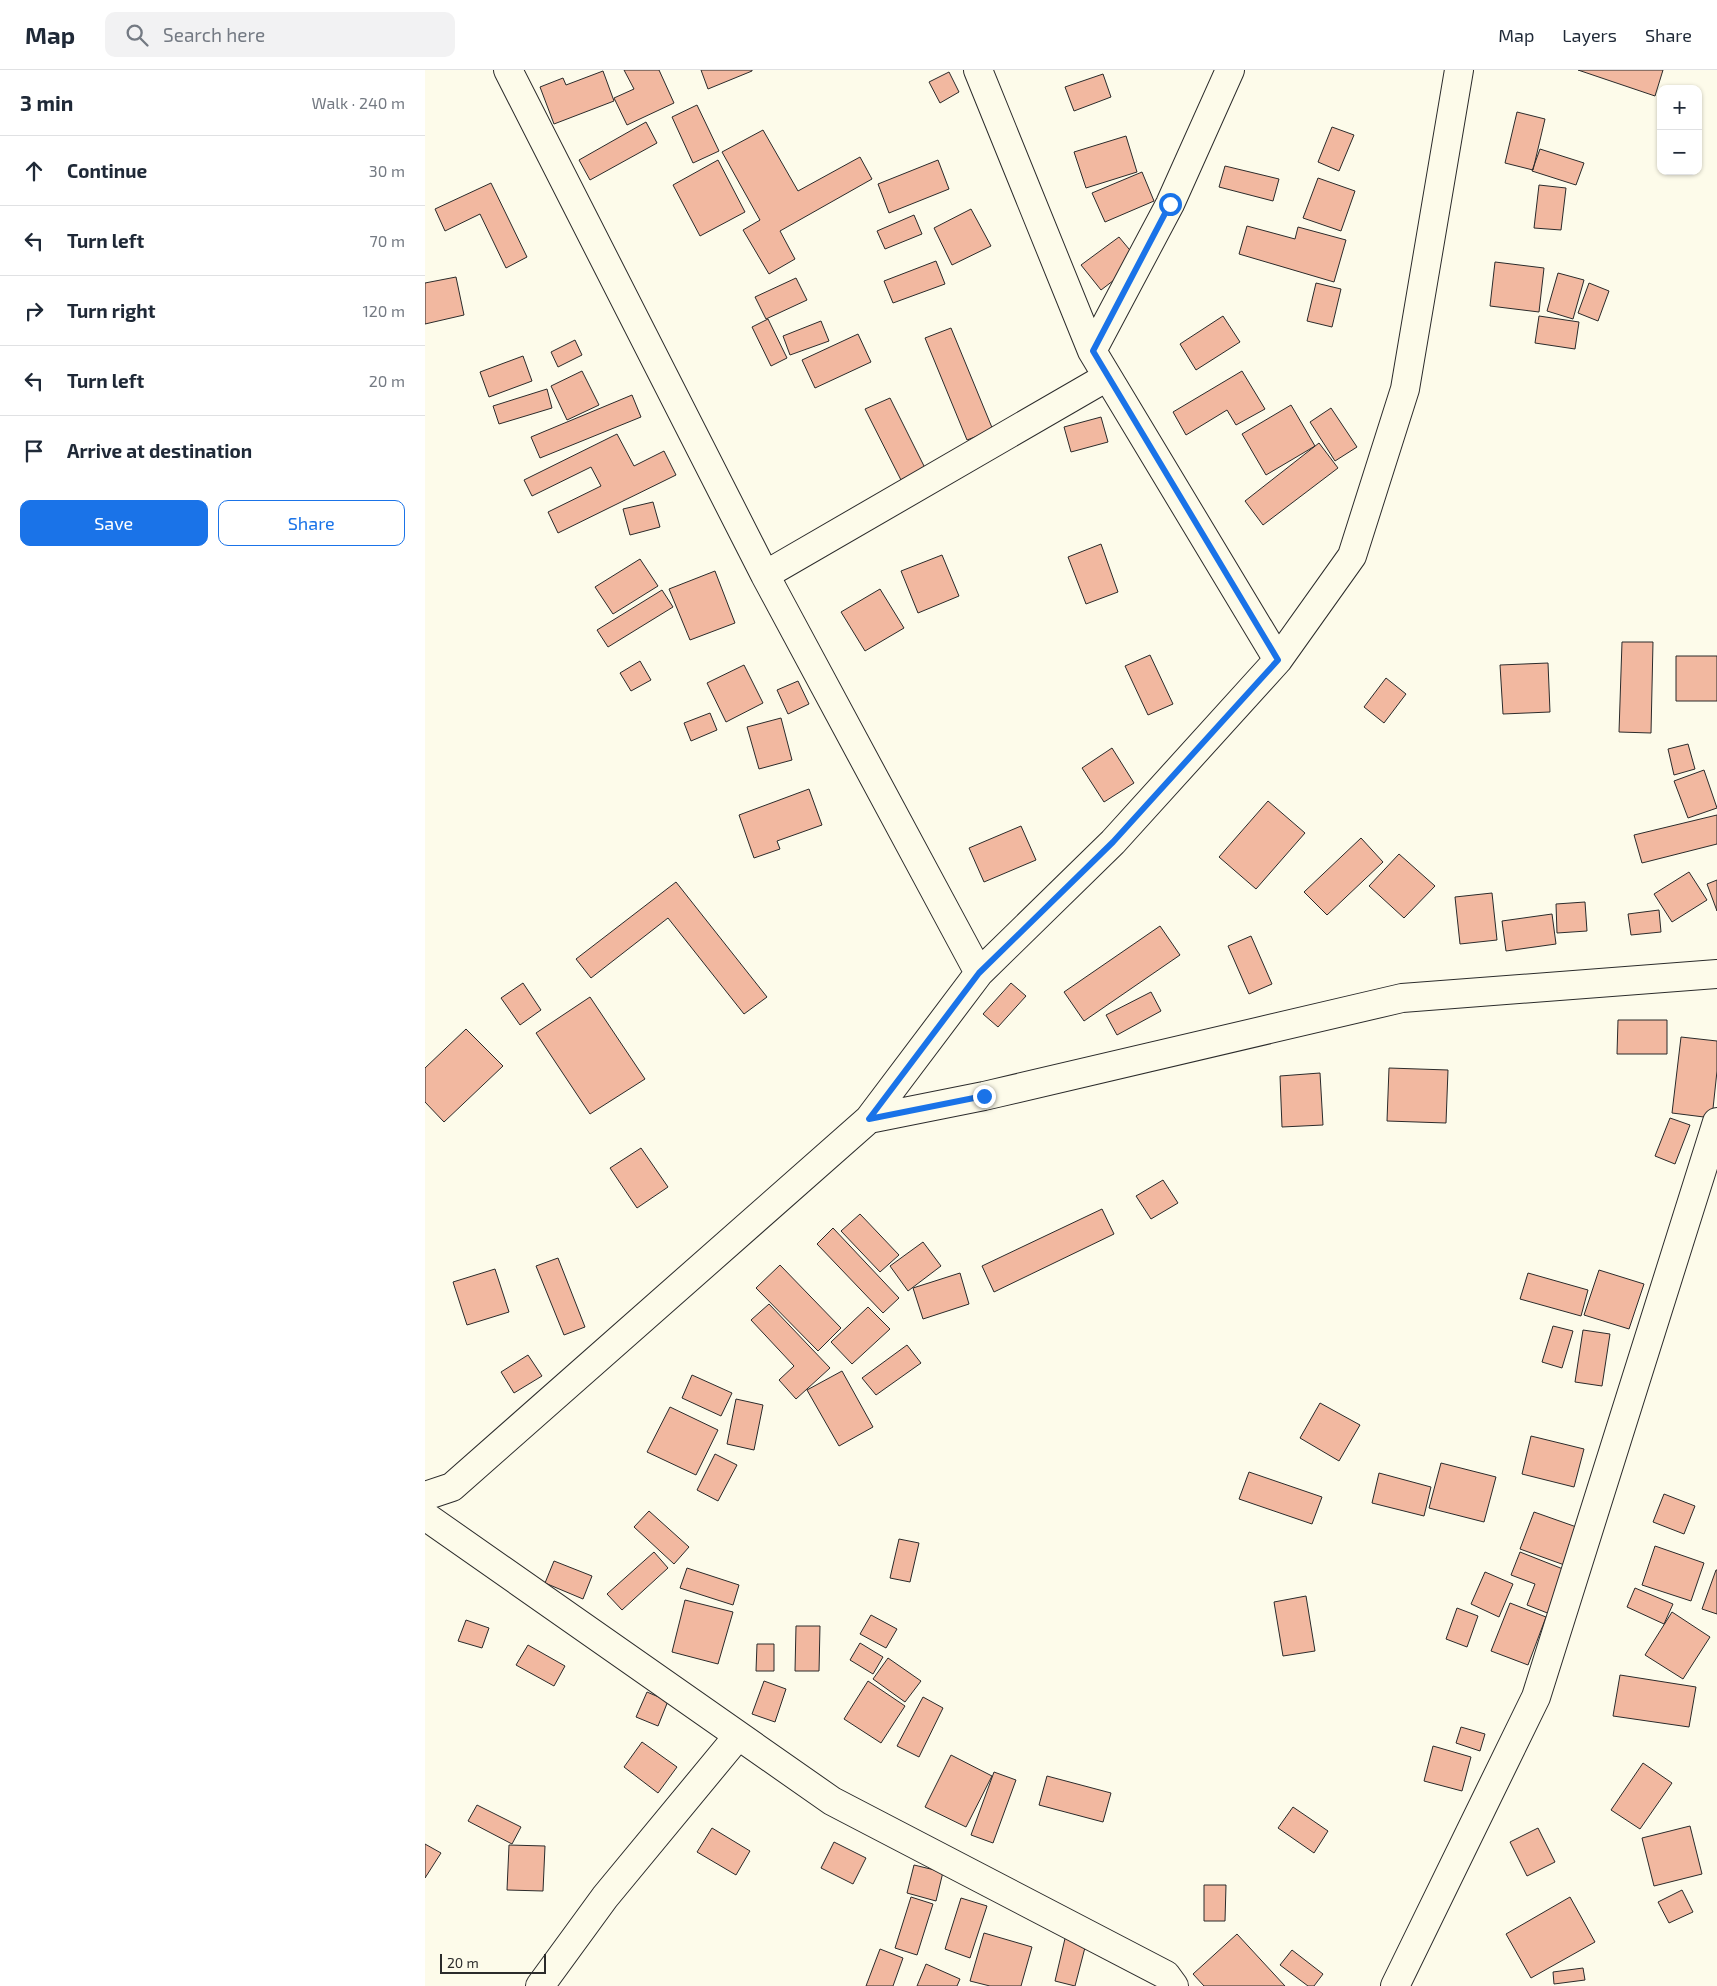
<!DOCTYPE html>
<html lang="en">
<head>
<meta charset="utf-8">
<style>
	body { margin:0; font-family:"Exo 2",sans-serif; background:#f2f2f3; color:#1f2937 }
	.controls { position:absolute; right:15px; top:15px; display:grid; overflow:hidden; border-radius:10px; box-shadow:0 1px 4px #0004 }
	.controls button { width:45px; height:45px; display:grid; place-items:center; padding:0; border:0; border-bottom:1px solid #e0e1e3; background:#fff; color:#1f2937; font:25px sans-serif }
	.scale { position:absolute; left:15px; bottom:12px; width:106px; box-sizing:border-box; padding-left:5px; border:2px solid #2b2b2b; border-top:0; font-size:14px; line-height:18px; white-space:nowrap; color:#2b2b2b; -webkit-text-stroke:4px #fdfbea; paint-order:stroke }
	.stop { position:absolute; width:15px; height:15px; margin:-11px; border:4px solid #1a73e8; border-radius:50%; background:#fff }
	.stop.end { background:#1a73e8; border-color:#fff; box-shadow:0 1px 5px #0008 }
	.list { margin:0; padding:0; list-style:none }
	h2 { display:flex; justify-content:space-between; align-items:center; height:65px; margin:0; padding:0 20px; font-size:21px }
	h2 small { font-size:16px; font-weight:400; color:#747a83 }
	.list li { display:grid; grid-template-columns:32px 1fr auto; gap:15px; align-items:center; box-sizing:border-box; height:70px; padding:0 20px; border-top:1px solid #e0e1e3 }
	.list b { display:block; font-size:19px; white-space:nowrap }
	.list em { font-size:16px; font-style:normal; color:#747a83 }
	.actions { display:flex; gap:10px; padding:15px 20px }
	.actions a { flex:1; padding:11px 0; border:1px solid #1a73e8; border-radius:10px; text-align:center; font-size:18px; color:#1a73e8 }
	.actions .main { background:#1a73e8; color:#fff }
	.icon { flex:none; width:28px; height:28px; fill:none; stroke:currentColor; stroke-width:2; stroke-linecap:round; stroke-linejoin:round }
	.map { position:relative; flex:none; width:1292px; height:1916px; overflow:hidden }
	header { display:flex; align-items:center; gap:30px; box-sizing:border-box; height:70px; padding:0 25px; background:#fff; border-bottom:1px solid #e0e1e3 }
	header strong { font-size:24px }
	nav { display:flex; gap:28px; margin-inline-start:auto; font-size:18px }
	.search { width:350px; height:45px; background:#f2f2f3; display:flex; align-items:center; gap:12px; box-sizing:border-box; padding:0 18px; border-radius:10px; color:#747a83; font-size:19px }
	main { display:flex }
	aside { flex:1; background:#fff }
	.map>svg:first-child { display:block }
</style>
</head>
<body>
<header>
<strong>Map</strong>
<div class="search"><svg class="icon" aria-label="search" viewBox="0 0 24 24"><circle cx="10" cy="10" r="6"/><path d="M15 15l6 6"/></svg>Search here</div>
<nav><a>Map</a><a>Layers</a><a>Share</a></nav>
</header>
<main>
<aside>
<h2>3 min<small>Walk · 240 m</small></h2>
<ul class="list">
<li><svg class="icon" aria-label="ahead" viewBox="0 0 24 24"><path d="M12 20V5M6 11l6-6 6 6"/></svg><div><b>Continue</b></div><em>30 m</em></li>
<li><svg class="icon" aria-label="left" viewBox="0 0 24 24"><path d="M17 20v-9H6M10 6l-5 5 5 5"/></svg><div><b>Turn left</b></div><em>70 m</em></li>
<li><svg class="icon" aria-label="right" viewBox="0 0 24 24"><path d="M7 20v-9h11M14 6l5 5-5 5"/></svg><div><b>Turn right</b></div><em>120 m</em></li>
<li><svg class="icon" aria-label="left" viewBox="0 0 24 24"><path d="M17 20v-9H6M10 6l-5 5 5 5"/></svg><div><b>Turn left</b></div><em>20 m</em></li>
<li><svg class="icon" aria-label="arrive" viewBox="0 0 24 24"><path d="M6 21V4h12l-3 4 3 4H6"/></svg><div><b>Arrive at destination</b></div></li>
</ul>
<div class="actions"><a class="main">Save</a><a>Share</a></div>
</aside>
<div class="map">
<svg width="1292" height="1916" viewBox="0 0 1292 1916">
	<rect width="100%" height="100%" fill="#fdfbea"/>
	<path fill="#f2b8a0" stroke="#2b2b2b" d="M 199,0 L 234,0 L 249,33 L 202,55 L 189,28 L 209,19 Z
		M 276,0 L 327,0 L 327,1 L 283,19 Z
		M 1153,0 L 1238,0 L 1230,26 Z
		M 178,1 L 189,31 L 129,54 L 115,17 L 138,8 L 141,15 Z
		M 524,2 L 534,22 L 515,33 L 504,12 Z
		M 678,4 L 686,27 L 649,41 L 640,17 Z
		M 272,35 L 294,81 L 268,93 L 247,47 Z
		M 1092,42 L 1120,49 L 1108,100 L 1080,93 Z
		M 221,52 L 232,73 L 165,110 L 154,90 Z
		M 907,57 L 929,65 L 914,101 L 893,92 Z
		M 338,60 L 373,121 L 435,87 L 447,109 L 355,161 L 370,189 L 344,204 L 318,160 L 335,150 L 297,82 Z
		M 701,66 L 712,102 L 661,118 L 649,82 Z
		M 1115,79 L 1159,93 L 1151,115 L 1107,101 Z
		M 293,90 L 320,142 L 275,166 L 248,115 Z
		M 513,90 L 524,119 L 464,143 L 453,114 Z
		M 800,96 L 854,109 L 848,131 L 794,117 Z
		M 717,102 L 729,131 L 680,152 L 667,123 Z
		M 893,108 L 930,121 L 916,161 L 878,148 Z
		M 66,113 L 102,187 L 81,198 L 55,144 L 20,161 L 10,139 Z
		M 1114,115 L 1141,118 L 1136,160 L 1109,158 Z
		M 546,139 L 566,176 L 527,195 L 509,158 Z
		M 489,145 L 497,164 L 460,179 L 452,161 Z
		M 822,156 L 870,169 L 873,157 L 921,170 L 909,212 L 814,184 Z
		M 694,167 L 714,191 L 676,220 L 656,195 Z
		M 511,191 L 520,214 L 468,233 L 459,211 Z
		M 1070,192 L 1119,198 L 1114,242 L 1065,236 Z
		M 1133,203 L 1159,210 L 1148,249 L 1122,241 Z
		M 31,207 L 39,245 L 0,254 L 0,213 Z
		M 371,208 L 382,230 L 341,249 L 330,227 Z
		M 891,213 L 916,219 L 907,257 L 882,251 Z
		M 1164,213 L 1184,221 L 1173,251 L 1153,243 Z
		M 798,246 L 815,272 L 771,300 L 755,274 Z
		M 1114,246 L 1154,252 L 1150,279 L 1110,273 Z
		M 343,249 L 362,288 L 346,296 L 327,257 Z
		M 396,251 L 404,271 L 365,285 L 358,266 Z
		M 526,258 L 568,360 L 542,370 L 500,268 Z
		M 433,264 L 446,292 L 390,318 L 377,290 Z
		M 150,270 L 157,285 L 133,297 L 126,282 Z
		M 98,286 L 107,311 L 64,327 L 55,302 Z
		M 157,301 L 174,335 L 142,350 L 126,316 Z
		M 817,301 L 840,339 L 811,355 L 802,340 L 761,365 L 748,342 Z
		M 122,319 L 127,338 L 74,354 L 68,336 Z
		M 207,325 L 216,347 L 115,388 L 106,367 Z
		M 465,328 L 500,398 L 476,410 L 440,339 Z
		M 866,335 L 890,376 L 841,405 L 817,364 Z
		M 906,338 L 932,377 L 910,391 L 885,352 Z
		M 676,347 L 683,372 L 646,382 L 639,357 Z
		M 192,364 L 209,396 L 239,381 L 251,405 L 133,463 L 123,442 L 176,416 L 166,397 L 107,426 L 99,410 Z
		M 894,373 L 913,398 L 838,455 L 820,431 Z
		M 228,432 L 235,457 L 205,465 L 198,439 Z
		M 676,474 L 693,522 L 661,534 L 643,487 Z
		M 517,485 L 534,526 L 493,543 L 476,501 Z
		M 215,489 L 233,516 L 188,544 L 170,517 Z
		M 290,501 L 310,553 L 265,570 L 244,519 Z
		M 455,519 L 479,558 L 440,581 L 416,542 Z
		M 237,520 L 248,537 L 183,577 L 172,560 Z
		M 1197,572 L 1228,572 L 1226,663 L 1194,662 Z
		M 725,585 L 748,634 L 723,645 L 700,596 Z
		M 1251,586 L 1292,586 L 1292,631 L 1251,631 Z
		M 215,591 L 226,610 L 206,621 L 195,603 Z
		M 1123,593 L 1125,642 L 1078,644 L 1075,595 Z
		M 319,595 L 338,633 L 301,652 L 282,613 Z
		M 961,608 L 981,624 L 959,653 L 939,637 Z
		M 373,611 L 384,634 L 363,644 L 352,620 Z
		M 285,643 L 292,660 L 266,671 L 259,653 Z
		M 356,648 L 367,690 L 334,699 L 322,657 Z
		M 1263,674 L 1270,699 L 1249,705 L 1243,679 Z
		M 687,678 L 709,713 L 679,732 L 657,698 Z
		M 1279,700 L 1292,738 L 1263,748 L 1249,711 Z
		M 384,719 L 397,755 L 352,771 L 355,779 L 329,788 L 314,745 Z
		M 843,731 L 880,763 L 831,819 L 794,787 Z
		M 1292,745 L 1292,774 L 1217,793 L 1209,765 Z
		M 596,756 L 611,790 L 559,812 L 544,778 Z
		M 936,768 L 958,792 L 902,845 L 879,822 Z
		M 974,784 L 1010,816 L 979,848 L 944,816 Z
		M 1264,802 L 1282,830 L 1247,852 L 1229,824 Z
		M 1292,810 L 1292,841 L 1282,814 Z
		M 251,812 L 342,927 L 319,944 L 243,848 L 166,908 L 151,889 Z
		M 1067,823 L 1072,870 L 1035,874 L 1030,827 Z
		M 1160,832 L 1162,861 L 1132,863 L 1131,834 Z
		M 1234,840 L 1236,862 L 1206,865 L 1203,844 Z
		M 1127,844 L 1131,874 L 1081,881 L 1077,851 Z
		M 735,856 L 755,885 L 659,951 L 639,922 Z
		M 826,866 L 847,914 L 824,924 L 803,876 Z
		M 98,913 L 116,940 L 95,955 L 76,928 Z
		M 586,913 L 601,926 L 573,957 L 558,944 Z
		M 726,922 L 736,941 L 692,965 L 681,945 Z
		M 165,927 L 220,1009 L 165,1044 L 111,963 Z
		M 1193,950 L 1242,950 L 1242,984 L 1192,984 Z
		M 41,959 L 78,996 L 19,1052 L 0,1032 L 0,998 Z
		M 1256,967 L 1292,971 L 1292,1001 L 1287,1048 L 1247,1043 Z
		M 964,998 L 1023,1000 L 1021,1053 L 962,1051 Z
		M 895,1003 L 898,1055 L 857,1057 L 855,1006 Z
		M 1245,1048 L 1265,1055 L 1250,1094 L 1230,1086 Z
		M 216,1078 L 243,1117 L 212,1138 L 185,1098 Z
		M 738,1110 L 753,1133 L 726,1149 L 711,1126 Z
		M 677,1139 L 689,1164 L 569,1222 L 557,1196 Z
		M 435,1144 L 474,1185 L 455,1202 L 416,1161 Z
		M 408,1158 L 474,1228 L 458,1243 L 392,1174 Z
		M 498,1172 L 516,1196 L 483,1221 L 465,1196 Z
		M 133,1188 L 160,1257 L 139,1265 L 111,1196 Z
		M 355,1195 L 416,1258 L 393,1281 L 331,1218 Z
		M 70,1199 L 84,1242 L 42,1255 L 28,1212 Z
		M 1174,1200 L 1219,1214 L 1204,1259 L 1159,1245 Z
		M 535,1203 L 544,1234 L 498,1249 L 488,1218 Z
		M 1103,1203 L 1163,1220 L 1156,1246 L 1095,1229 Z
		M 344,1234 L 405,1298 L 371,1329 L 354,1310 L 369,1296 L 326,1250 Z
		M 443,1237 L 465,1259 L 427,1294 L 406,1272 Z
		M 1128,1256 L 1148,1261 L 1137,1298 L 1117,1292 Z
		M 1158,1260 L 1185,1264 L 1177,1316 L 1150,1312 Z
		M 482,1275 L 496,1293 L 451,1325 L 437,1308 Z
		M 103,1285 L 117,1306 L 89,1323 L 76,1302 Z
		M 417,1301 L 448,1357 L 414,1376 L 382,1320 Z
		M 267,1305 L 307,1323 L 296,1346 L 257,1328 Z
		M 311,1329 L 338,1335 L 329,1380 L 302,1374 Z
		M 895,1333 L 935,1355 L 914,1391 L 875,1368 Z
		M 245,1337 L 293,1360 L 271,1405 L 222,1382 Z
		M 1106,1366 L 1159,1379 L 1149,1417 L 1097,1404 Z
		M 290,1384 L 312,1395 L 293,1431 L 272,1420 Z
		M 1016,1393 L 1071,1407 L 1059,1452 L 1004,1438 Z
		M 824,1402 L 897,1427 L 887,1454 L 814,1429 Z
		M 954,1403 L 1006,1417 L 999,1446 L 947,1433 Z
		M 1239,1424 L 1270,1436 L 1259,1464 L 1228,1452 Z
		M 224,1441 L 264,1477 L 249,1494 L 209,1457 Z
		M 1109,1442 L 1160,1460 L 1145,1497 L 1095,1479 Z
		M 474,1469 L 494,1473 L 485,1512 L 465,1508 Z
		M 1230,1476 L 1279,1493 L 1266,1531 L 1217,1515 Z
		M 229,1482 L 243,1498 L 197,1540 L 182,1524 Z
		M 1095,1482 L 1143,1501 L 1125,1544 L 1102,1535 L 1110,1514 L 1086,1505 Z
		M 129,1491 L 167,1506 L 158,1529 L 120,1513 Z
		M 262,1498 L 314,1515 L 308,1535 L 255,1518 Z
		M 1291,1500 L 1292,1500 L 1292,1544 L 1277,1539 Z
		M 1060,1502 L 1088,1514 L 1074,1547 L 1046,1534 Z
		M 1210,1518 L 1248,1534 L 1239,1554 L 1202,1537 Z
		M 881,1526 L 890,1581 L 858,1586 L 849,1532 Z
		M 260,1530 L 308,1542 L 293,1594 L 247,1582 Z
		M 1085,1533 L 1121,1547 L 1103,1595 L 1066,1581 Z
		M 1032,1538 L 1053,1546 L 1042,1577 L 1021,1569 Z
		M 1247,1542 L 1285,1567 L 1258,1609 L 1220,1585 Z
		M 446,1545 L 472,1559 L 461,1578 L 435,1564 Z
		M 41,1550 L 64,1558 L 57,1578 L 33,1571 Z
		M 371,1556 L 395,1556 L 394,1601 L 370,1601 Z
		M 435,1573 L 458,1587 L 448,1604 L 425,1590 Z
		M 332,1574 L 349,1574 L 349,1601 L 331,1601 Z
		M 103,1575 L 140,1596 L 129,1616 L 91,1595 Z
		M 463,1588 L 496,1611 L 480,1632 L 448,1609 Z
		M 1195,1605 L 1271,1617 L 1264,1657 L 1188,1646 Z
		M 339,1611 L 361,1619 L 350,1652 L 327,1644 Z
		M 443,1611 L 480,1636 L 456,1673 L 419,1649 Z
		M 222,1622 L 243,1631 L 233,1656 L 211,1647 Z
		M 498,1627 L 518,1638 L 494,1687 L 472,1676 Z
		M 1036,1657 L 1060,1664 L 1055,1681 L 1031,1673 Z
		M 217,1672 L 252,1697 L 233,1723 L 199,1697 Z
		M 1008,1676 L 1046,1687 L 1037,1721 L 999,1711 Z
		M 526,1685 L 567,1706 L 541,1757 L 500,1737 Z
		M 1218,1693 L 1247,1713 L 1215,1759 L 1186,1740 Z
		M 569,1702 L 591,1710 L 568,1773 L 546,1765 Z
		M 622,1706 L 686,1723 L 678,1752 L 614,1735 Z
		M 52,1735 L 96,1757 L 87,1774 L 43,1751 Z
		M 868,1737 L 903,1761 L 889,1783 L 853,1758 Z
		M 1265,1756 L 1277,1804 L 1229,1816 L 1217,1768 Z
		M 287,1758 L 325,1781 L 311,1805 L 272,1782 Z
		M 1113,1758 L 1130,1792 L 1102,1806 L 1085,1772 Z
		M 409,1772 L 441,1788 L 428,1814 L 396,1798 Z
		M 0,1774 L 16,1783 L 0,1808 Z
		M 84,1775 L 120,1776 L 118,1821 L 82,1820 Z
		M 489,1795 L 518,1802 L 511,1831 L 482,1823 Z
		M 779,1815 L 801,1815 L 800,1851 L 779,1851 Z
		M 1257,1820 L 1268,1842 L 1244,1853 L 1233,1832 Z
		M 486,1827 L 508,1834 L 492,1885 L 470,1878 Z
		M 1145,1827 L 1170,1872 L 1106,1908 L 1081,1864 Z
		M 536,1828 L 562,1836 L 545,1888 L 520,1879 Z
		M 642,1860 L 663,1866 L 650,1916 L 630,1911 Z
		M 559,1863 L 607,1877 L 596,1916 L 565,1916 L 545,1911 Z
		M 812,1864 L 860,1916 L 779,1916 L 768,1904 Z
		M 455,1879 L 478,1888 L 468,1916 L 441,1916 Z
		M 867,1880 L 898,1904 L 889,1916 L 883,1916 L 855,1895 Z
		M 501,1894 L 535,1909 L 532,1916 L 492,1916 Z
		M 1158,1898 L 1160,1910 L 1129,1914 L 1128,1902 Z"/>
	<g fill="none" stroke-linecap="round" stroke-linejoin="round">
		<g stroke="#2b2b2b" stroke-width="30">
			<path id="minor" d="M 83,0 L 340,505 L 554,903
				M 553,0 L 667,281 L 853,590
				M 667,281 L 745,134 L 805,0
				M 340,505 L 682,307
				M 444,1049 L 554,903 L 688,772 L 853,590 L 927,486 L 980,319 L 1034,0
				M 0,1426 L 27,1417 L 444,1049 L 559,1026 L 977,928 L 1292,904
				M 0,1446 L 407,1731 L 741,1905 L 749,1916
				M 115,1916 L 180,1827 L 313,1666
				M 970,1916 L 1111,1627 L 1292,1052"/>
		</g>
		<use href="#minor" stroke="#fdfbea" stroke-width="28"/>
	</g>
	<g fill="none" stroke-linecap="round" stroke-linejoin="round">
		<path stroke="#1a73e8" stroke-width="6" d="M 559,1026 L 444,1049 L 554,903 L 688,772 L 853,590 L 668,281 L 745,134"/>
	</g>
</svg>
<div class="controls">
<button>+</button>
<button>−</button>
</div>
<div class="scale">20 m</div>
<div class="stop" style="left:745px;top:134px"></div>
<div class="stop end" style="left:559px;top:1026px"></div>
</div>
</main>
</body>
</html>
